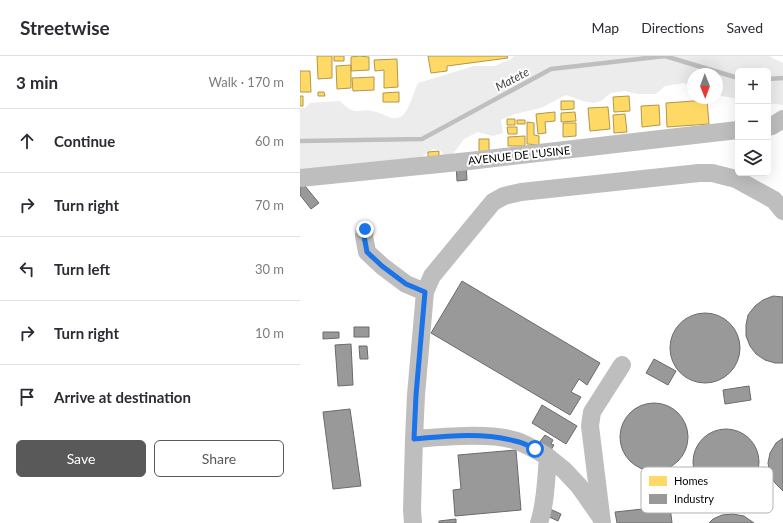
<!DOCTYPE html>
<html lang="en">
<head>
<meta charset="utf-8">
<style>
	body { margin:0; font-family:Lato,sans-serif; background:#f2f2f3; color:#2b2b33 }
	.controls { position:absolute; right:12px; top:12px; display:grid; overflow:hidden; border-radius:6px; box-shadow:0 4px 16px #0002 }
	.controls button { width:36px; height:36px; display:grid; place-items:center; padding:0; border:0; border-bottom:1px solid #e1e1e2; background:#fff; color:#2b2b33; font:20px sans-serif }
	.compass { position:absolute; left:387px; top:12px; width:36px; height:36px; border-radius:50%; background:#fff; box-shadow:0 4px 16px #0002; rotate:179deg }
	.stop { position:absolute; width:12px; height:12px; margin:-9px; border:3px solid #1a73e8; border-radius:50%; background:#fff }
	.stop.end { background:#1a73e8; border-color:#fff; box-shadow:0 1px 4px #0008 }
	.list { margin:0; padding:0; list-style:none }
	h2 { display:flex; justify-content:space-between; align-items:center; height:52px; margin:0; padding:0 16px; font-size:17px }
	h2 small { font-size:13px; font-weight:400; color:#7c7c81 }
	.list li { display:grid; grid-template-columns:26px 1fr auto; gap:12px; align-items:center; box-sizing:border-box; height:64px; padding:0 16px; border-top:1px solid #e1e1e2 }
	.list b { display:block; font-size:15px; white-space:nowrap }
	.list em { font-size:13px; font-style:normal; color:#7c7c81 }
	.actions { display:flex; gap:8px; padding:12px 16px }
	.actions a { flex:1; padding:9px 0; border:1px solid #595959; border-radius:6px; text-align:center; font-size:14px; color:#595959 }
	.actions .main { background:#595959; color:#fff }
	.icon { flex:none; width:22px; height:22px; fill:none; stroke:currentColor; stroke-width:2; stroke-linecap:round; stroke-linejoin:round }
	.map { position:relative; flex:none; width:483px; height:467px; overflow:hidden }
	header { display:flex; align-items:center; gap:24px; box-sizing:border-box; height:56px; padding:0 20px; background:#fff; border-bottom:1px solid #e1e1e2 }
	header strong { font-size:19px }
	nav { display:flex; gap:22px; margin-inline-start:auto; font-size:14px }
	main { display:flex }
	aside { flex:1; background:#fff }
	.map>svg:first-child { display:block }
</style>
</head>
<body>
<header>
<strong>Streetwise</strong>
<nav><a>Map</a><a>Directions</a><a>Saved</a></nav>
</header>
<main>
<aside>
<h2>3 min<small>Walk · 170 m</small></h2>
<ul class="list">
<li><svg class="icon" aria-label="ahead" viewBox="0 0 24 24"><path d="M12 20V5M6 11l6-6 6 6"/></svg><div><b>Continue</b></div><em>60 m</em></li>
<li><svg class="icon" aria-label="right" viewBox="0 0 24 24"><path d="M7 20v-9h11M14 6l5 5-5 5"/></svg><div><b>Turn right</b></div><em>70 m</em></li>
<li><svg class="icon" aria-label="left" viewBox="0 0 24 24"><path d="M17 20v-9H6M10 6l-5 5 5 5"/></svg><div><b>Turn left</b></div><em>30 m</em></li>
<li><svg class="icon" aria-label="right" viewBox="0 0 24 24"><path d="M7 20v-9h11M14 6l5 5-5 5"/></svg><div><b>Turn right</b></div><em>10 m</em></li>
<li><svg class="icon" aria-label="arrive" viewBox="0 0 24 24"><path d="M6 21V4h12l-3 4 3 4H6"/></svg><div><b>Arrive at destination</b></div></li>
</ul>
<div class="actions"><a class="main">Save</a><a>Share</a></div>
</aside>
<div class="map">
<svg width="483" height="467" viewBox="0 0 483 467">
	<rect width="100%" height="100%" fill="#fff"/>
	<path fill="#ececec" d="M 214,0 L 469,0 L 483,7 L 483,49 L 468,47 L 468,15 L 438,15 L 438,43 L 417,39 L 417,18 L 393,18 L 393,32 L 384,27 L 365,30 L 356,38 L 338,38 L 324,35 L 311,37 L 301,45 L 294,47 L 283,45 L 266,39 L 241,52 L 215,58 L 201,64 L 203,77 L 193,80 L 178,76 L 164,83 L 153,98 L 146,101 L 140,94 L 133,93 L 120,102 L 0,120 L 0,52 L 5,52 L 10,47 L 40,45 C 56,62 59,51 76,56 C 86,58 92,66 102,60 C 109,55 114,35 118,27 L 174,10 L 194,10 L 211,3 Z"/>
	<path fill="#ffd966" stroke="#b29847" d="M 17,0 L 32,0 L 32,22 L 18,23 Z
		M 34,0 L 44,0 L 44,5 L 34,5 Z
		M 59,0 L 69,1 L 69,14 L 51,15 L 51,1 Z
		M 128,0 L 207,0 L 208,2 L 147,10 L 147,15 L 131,17 Z
		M 97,3 L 98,31 L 84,32 L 84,14 L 75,15 L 74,4 Z
		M 51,9 L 51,32 L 37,33 L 36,10 Z
		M 0,15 L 10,15 L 11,36 L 0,36 Z
		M 74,21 L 74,34 L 53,35 L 52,22 Z
		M 18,36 L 24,36 L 25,40 L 18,40 Z
		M 99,36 L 99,46 L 83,46 L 83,37 Z
		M 0,40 L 3,40 L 3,50 L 0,50 Z
		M 329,40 L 330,55 L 314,56 L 313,41 Z
		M 407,44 L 409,68 L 367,71 L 366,47 Z
		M 261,45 L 274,45 L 274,53 L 261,54 Z
		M 359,49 L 360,69 L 342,71 L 341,50 Z
		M 308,51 L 310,73 L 290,75 L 288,52 Z
		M 255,56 L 255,65 L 245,66 L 246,77 L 238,78 L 236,58 Z
		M 275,56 L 276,65 L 261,66 L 261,57 Z
		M 325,58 L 327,76 L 314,77 L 313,59 Z
		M 207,63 L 215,63 L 215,69 L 207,69 Z
		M 217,64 L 225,64 L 225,68 L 217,68 Z
		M 227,66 L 234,67 L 234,79 L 239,80 L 239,89 L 227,88 Z
		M 263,67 L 276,67 L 276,80 L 263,81 Z
		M 207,71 L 217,71 L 217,78 L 208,78 Z
		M 225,80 L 225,90 L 208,90 L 208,81 Z
		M 179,83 L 189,83 L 189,96 L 179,96 Z
		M 139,95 L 139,103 L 128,103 L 128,96 Z"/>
	<path fill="#999" stroke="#6b6b6b" d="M 166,107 L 167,124 L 157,125 L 156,108 Z
		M 0,124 L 19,147 L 11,153 L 0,139 Z
		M 162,225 L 300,307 L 287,329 L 279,323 L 271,336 L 281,341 L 270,359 L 131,277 Z
		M 473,240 L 483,241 L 483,307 L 475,307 L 465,304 L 456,298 L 450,290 L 446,280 L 446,269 L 448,259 L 455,250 L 463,244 Z
		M370 292a35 35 0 1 1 70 0a35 35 0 1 1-70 0Z
		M 54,271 L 69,271 L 69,281 L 54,281 Z
		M 23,276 L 39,276 L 39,282 L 23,283 Z
		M 51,288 L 53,329 L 38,330 L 35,289 Z
		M 59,290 L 67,290 L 68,303 L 60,303 Z
		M 354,303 L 376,315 L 368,329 L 346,317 Z
		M 449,330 L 451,344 L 425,348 L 423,334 Z
		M320 381a34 34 0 1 1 68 0a34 34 0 1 1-68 0Z
		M 242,349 L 277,370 L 266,388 L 232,367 Z
		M 50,353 L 61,430 L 33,433 L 23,356 Z
		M393 406a33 33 0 1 1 66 0a33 33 0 1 1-66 0Z
		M 245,379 L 253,384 L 251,388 L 254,389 L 251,394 L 239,387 Z
		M 483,382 L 483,435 L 475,427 L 470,418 L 468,407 L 470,397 L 476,387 Z
		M 216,394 L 221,454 L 155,460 L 153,434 L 161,433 L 158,399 Z
		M 370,450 L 372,467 L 317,467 L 315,456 Z
		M 250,453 L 261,458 L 258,465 L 247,460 Z
		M 433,458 L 444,460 L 454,467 L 409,467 L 413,463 L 422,459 Z
		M 156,463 L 156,467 L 139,467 L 139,465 Z"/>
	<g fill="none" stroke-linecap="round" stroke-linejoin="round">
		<path stroke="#bfbfbf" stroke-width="4.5" d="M 468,23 L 483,22
			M 0,85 L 122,83 L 251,13 L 365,0 L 438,22"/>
		<path stroke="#bebebe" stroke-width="18" d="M 468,71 L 472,70 L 483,63
			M 0,122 L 169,105 L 438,74
			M 65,173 L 64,180 L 67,196 L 82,210 L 106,228 L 125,236
			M 248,401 L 264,414 L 279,430 L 300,460
			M 113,467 L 112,454 L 114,383
			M 239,467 C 246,446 246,423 248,401 C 238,395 228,389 217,385 C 191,376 143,381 114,383 L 116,339 L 125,236 L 132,220 L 193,146 L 204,140 L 221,136 L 399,117 L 412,117 L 436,123 L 474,144 L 483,155
			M 302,467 L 290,370 L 292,356 L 322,309"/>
	</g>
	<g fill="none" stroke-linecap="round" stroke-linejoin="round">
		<path stroke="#1a73e8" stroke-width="5" d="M 65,173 L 64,180 L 67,196 L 82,210 L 106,228 L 125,236 L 116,339 L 114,383 C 147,380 183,376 215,385 C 222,386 229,390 235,393"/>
	</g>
	<g text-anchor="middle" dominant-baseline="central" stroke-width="4" stroke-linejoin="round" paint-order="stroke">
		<g font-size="11" fill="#000" stroke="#fff">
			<text transform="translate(219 99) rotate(-6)">AVENUE DE L'USINE</text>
		</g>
		<g font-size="12" font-style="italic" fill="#444" stroke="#fff">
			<text transform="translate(212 23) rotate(-28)">Matete</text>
		</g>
	</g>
	<rect x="341" y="411" width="132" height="46" rx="6" fill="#fff" stroke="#b2b2b2" stroke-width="1"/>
	<rect x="349" y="420" width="18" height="10" fill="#ffd966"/>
	<rect x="349" y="438" width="18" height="10" fill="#999"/>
	<g font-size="11" fill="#000">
		<text x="374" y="429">Homes</text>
		<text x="374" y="447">Industry</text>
	</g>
</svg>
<div class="controls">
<button>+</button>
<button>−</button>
<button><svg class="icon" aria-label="layers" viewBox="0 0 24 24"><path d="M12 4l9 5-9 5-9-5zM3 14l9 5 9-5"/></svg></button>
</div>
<svg class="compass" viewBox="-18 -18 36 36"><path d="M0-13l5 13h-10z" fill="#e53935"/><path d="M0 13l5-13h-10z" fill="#7c7c81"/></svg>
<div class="stop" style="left:235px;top:393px"></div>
<div class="stop end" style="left:65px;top:173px"></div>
</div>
</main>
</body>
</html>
